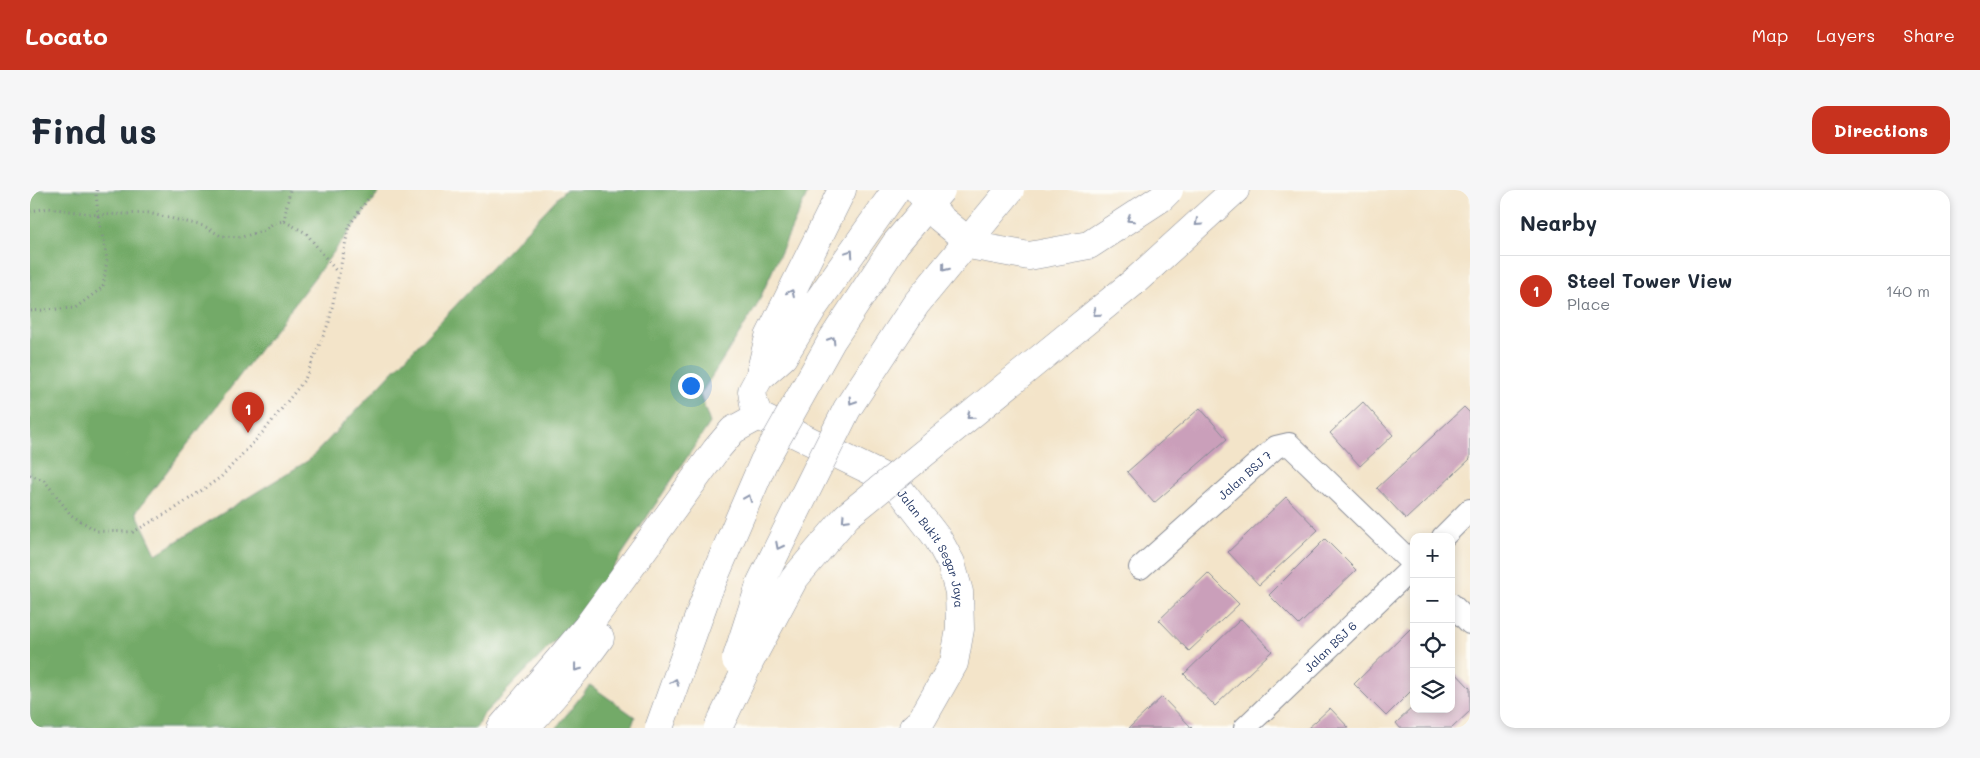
<!DOCTYPE html>
<html lang="en">
<head>
<meta charset="utf-8">
<style>
	body { margin:0; font-family:Mali,sans-serif; background:#f6f6f7; color:#1f2937 }
	.controls { position:absolute; right:15px; bottom:15px; display:grid; overflow:hidden; border-radius:10px; box-shadow:0 2px 8px #0003 }
	.controls button { width:45px; height:45px; display:grid; place-items:center; padding:0; border:0; border-bottom:1px solid #e0e1e3; background:#fff; color:#1f2937; font:25px sans-serif }
	.you { position:absolute; left:660px; top:195px; width:18px; height:18px; margin:-12px; border:4px solid #fff; border-radius:50%; background:#1a73e8; box-shadow:0 0 0 8px #1a73e833 }
	.badge { display:grid; place-items:center; width:32px; height:32px; border-radius:50%; background:#c8321e; color:#fff; font-size:16px; font-weight:700 }
	.pin { position:absolute; translate:-50% -41px; filter:drop-shadow(0 1px 2px #0008) }
	.pin::after { content:''; position:absolute; top:26px; width:18px; height:15px; background:inherit; clip-path:polygon(0 0,100% 0,50% 100%) }
	.list { margin:0; padding:0; list-style:none }
	h2 { display:flex; justify-content:space-between; align-items:center; height:65px; margin:0; padding:0 20px; font-size:21px }
	h2 small { font-size:16px; font-weight:400; color:#747a83 }
	.list li { display:grid; grid-template-columns:32px 1fr auto; gap:15px; align-items:center; box-sizing:border-box; height:70px; padding:0 20px; border-top:1px solid #e0e1e3 }
	.list b { display:block; font-size:19px; white-space:nowrap }
	.list p { margin:0; font-size:16px; white-space:nowrap; color:#747a83 }
	.list em { font-size:16px; font-style:normal; color:#747a83 }
	.icon { flex:none; width:28px; height:28px; fill:none; stroke:currentColor; stroke-width:2; stroke-linecap:round; stroke-linejoin:round }
	.map { position:relative; flex:none; width:1440px; height:538px; overflow:hidden; border-radius:15px }
	header { display:flex; align-items:center; gap:30px; box-sizing:border-box; height:70px; padding:0 25px; background:#c8321e; color:#fff }
	header strong { font-size:24px }
	nav { display:flex; gap:28px; margin-inline-start:auto; font-size:18px }
	.intro { display:flex; align-items:center; justify-content:space-between; box-sizing:border-box; height:120px; padding:0 30px }
	h1 { margin:0; font-size:35px }
	.button { padding:12px 22px; border-radius:15px; background:#c8321e; color:#fff; font-size:18px; font-weight:700 }
	main { display:flex; gap:30px; padding:0 30px }
	aside { flex:1; background:#fff; border-radius:15px; box-shadow:0 2px 8px #0003 }
	.map>svg:first-child { display:block }
</style>
</head>
<body>
<header>
<strong>Locato</strong>
<nav><a>Map</a><a>Layers</a><a>Share</a></nav>
</header>
<div class="intro"><h1>Find us</h1><a class="button">Directions</a></div>
<main>
<div class="map">
<svg width="1440" height="538" viewBox="0 0 1440 538">
	<rect width="100%" height="100%" fill="#fdfcf7"/>
	<filter id="ink" filterUnits="userSpaceOnUse"><feTurbulence type="fractalNoise" baseFrequency=".02" numOctaves="2"/><feDisplacementMap in="SourceGraphic" scale="10" xChannelSelector="R" yChannelSelector="G"/><feConvolveMatrix kernelMatrix="1 2 1 2 8 2 1 2 1" color-interpolation-filters="sRGB"/></filter>
	<filter id="wash" filterUnits="userSpaceOnUse"><feTurbulence type="fractalNoise" baseFrequency=".0096" numOctaves="4" result="noise"/><feDisplacementMap in="SourceGraphic" scale="20" xChannelSelector="R" yChannelSelector="G"/><feGaussianBlur stdDeviation="1.12" result="paint"/><feColorMatrix in="noise" values="0 0 0 0 0 0 0 0 0 0 0 0 0 0 0 0 0 1.4 0 .05"/><feComposite in="paint" operator="in"/></filter>
	<g filter="url(#wash)">
		<rect width="100%" height="100%" fill="#f3e4c9"/>
		<path fill="#73aa68" stroke="#476c63" d="M 0,0 L 351,0 L 106,322 L 126,364 L 279,270 L 535,0 L 779,0 L 726,117 L 670,205 L 680,233 L 554,421 L 451,527 L 446,538 L 0,538 Z
			M 560,495 L 605,527 L 601,538 L 526,538 Z"/>
		<g id="blocks">
			<path fill="#ca9fba" d="M 1333,212 L 1363,245 L 1330,276 L 1300,243 Z
				M 1434,217 L 1440,223 L 1440,269 L 1376,329 L 1347,298 Z
				M 1170,218 L 1197,249 L 1124,313 L 1097,282 Z
				M 1256,307 L 1288,340 L 1229,395 L 1198,362 Z
				M 1295,349 L 1326,380 L 1269,435 L 1239,405 Z
				M 1178,383 L 1209,414 L 1159,461 L 1129,430 Z
				M 1211,429 L 1242,461 L 1185,516 L 1154,484 Z
				M 1380,439 L 1384,443 L 1384,498 L 1356,526 L 1324,494 Z
				M 1422,479 L 1440,498 L 1440,521 L 1422,538 L 1370,538 L 1366,533 L 1384,516 L 1384,519 L 1421,519 Z
				M 1132,507 L 1162,538 L 1099,538 L 1117,521 Z
				M 1300,518 L 1319,538 L 1278,538 L 1286,531 Z"/>
		</g>
	</g>
	<g filter="url(#ink)">
		<use href="#blocks" fill-opacity="0" stroke="#878a94" stroke-width="1"/>
		<g fill="none" stroke-linecap="round" stroke-linejoin="round">
			<g stroke="#878a94" stroke-width="24">
				<g id="minor">
					<path d="M 1413,347 L 1440,320"/>
					<path id="s1" d="M 1110,378 L 1246,257 L 1259,254 L 1384,375"/>
					<path d="M 1421,414 L 1440,433"/>
					<path id="s2" d="M 1215,538 L 1384,376"/>
				</g>
			</g>
			<g stroke="#878a94" stroke-width="29">
				<g id="tertiary">
					<path id="s3" d="M 731,227 L 864,292 L 908,349 L 921,373 L 929,402 L 930,439 L 924,473 L 891,531 L 883,538"/>
					<path d="M 497,536 L 547,479 L 570,448"/>
					<path d="M 471,538 L 557,437 L 686,260 L 703,240 L 729,226"/>
				</g>
			</g>
			<g stroke="#878a94" stroke-width="29">
				<path id="motorway" d="M 1104,92 L 1205,0
					M 729,188 L 753,167 L 783,118 L 866,0
					M 729,226 L 724,214 L 722,201 L 729,188 L 739,147 L 812,0"/>
			</g>
			<path stroke="#878a94" stroke-width="3" stroke-dasharray="1 4" stroke-linecap="butt" d="M 67,0 L 66,3 L 68,25 L 118,23 L 174,36 L 191,46 L 212,47 L 232,41 L 244,33 L 254,31 L 276,43 L 307,82
				M 0,21 L 19,18 L 68,25 L 77,69 L 73,97 L 45,118 L 0,121
				M 254,31 L 260,0
				M 0,285 L 14,290 L 41,325 L 67,341 L 103,342 L 146,318 L 191,287 L 235,240 L 275,189 L 299,132 L 319,36 L 344,0"/>
			<use href="#minor" stroke="#fff" stroke-width="22"/>
			<use href="#tertiary" stroke="#fff" stroke-width="28"/>
			<use href="#motorway" stroke="#fff" stroke-width="28"/>
			<g stroke="#878a94" stroke-width="29" stroke-linecap="butt">
				<path id="motorway-bridge" d="M 888,0 L 910,28 L 944,56 L 999,66 L 1059,55 L 1131,8 L 1139,0
					M 706,470 L 731,392 L 817,219 L 886,114 L 980,0
					M 629,538 L 677,404 L 734,271 L 802,150 L 866,53 L 911,0
					M 688,538 L 720,471 L 764,389 L 817,326 L 1104,92"/>
			</g>
			<use href="#motorway-bridge" stroke="#fff" stroke-width="28"/>
		</g>
		<defs><path id="oneway-chevron" d="M-2-3.5L2.5 0L-2 3.5" fill="none" stroke-width="1.6" stroke-linecap="round" stroke-linejoin="round" transform="scale(1.25)"/></defs>
		<g stroke="#8d97ae">
			<use href="#oneway-chevron" transform="translate(1100 29) rotate(147)"/>
			<use href="#oneway-chevron" transform="translate(1168 33) rotate(138)"/>
			<use href="#oneway-chevron" transform="translate(820 63) rotate(-56)"/>
			<use href="#oneway-chevron" transform="translate(915 78) rotate(129)"/>
			<use href="#oneway-chevron" transform="translate(761 103) rotate(-64)"/>
			<use href="#oneway-chevron" transform="translate(1066 123) rotate(141)"/>
			<use href="#oneway-chevron" transform="translate(802 150) rotate(-58)"/>
			<use href="#oneway-chevron" transform="translate(822 211) rotate(123)"/>
			<use href="#oneway-chevron" transform="translate(940 226) rotate(141)"/>
			<use href="#oneway-chevron" transform="translate(718 308) rotate(-67)"/>
			<use href="#oneway-chevron" transform="translate(815 329) rotate(133)"/>
			<use href="#oneway-chevron" transform="translate(749 356) rotate(117)"/>
			<use href="#oneway-chevron" transform="translate(547 478) rotate(128)"/>
			<use href="#oneway-chevron" transform="translate(645 492) rotate(-70)"/>
		</g>
	</g>
	<g text-anchor="middle" dominant-baseline="central" stroke-width="4" stroke-linejoin="round" paint-order="stroke">
		<g font-size="12" fill="#1b2f5e" stroke="#fdfcf7">
			<text stroke="none"><textPath href="#s1" startOffset="140">Jalan BSJ 7</textPath></text>
			<text stroke="none"><textPath href="#s3" startOffset="226">Jalan Bukit Segar Jaya</textPath></text>
			<text stroke="none"><textPath href="#s2" startOffset="118">Jalan BSJ 6</textPath></text>
		</g>
	</g>
</svg>
<div class="controls">
<button>+</button>
<button>−</button>
<button><svg class="icon" aria-label="locate" viewBox="0 0 24 24"><circle cx="12" cy="12" r="6"/><path d="M12 2v4M12 18v4M2 12h4M18 12h4"/></svg></button>
<button><svg class="icon" aria-label="layers" viewBox="0 0 24 24"><path d="M12 4l9 5-9 5-9-5zM3 14l9 5 9-5"/></svg></button>
</div>
<div class="you"></div>
<div class="pin badge" style="left:218px;top:243px">1</div>
</div>
<aside>
<h2>Nearby<small></small></h2>
<ul class="list">
<li><span class="badge">1</span><div><b>Steel Tower View</b><p>Place</p></div><em>140 m</em></li>
</ul>
</aside>
</main>
</body>
</html>
